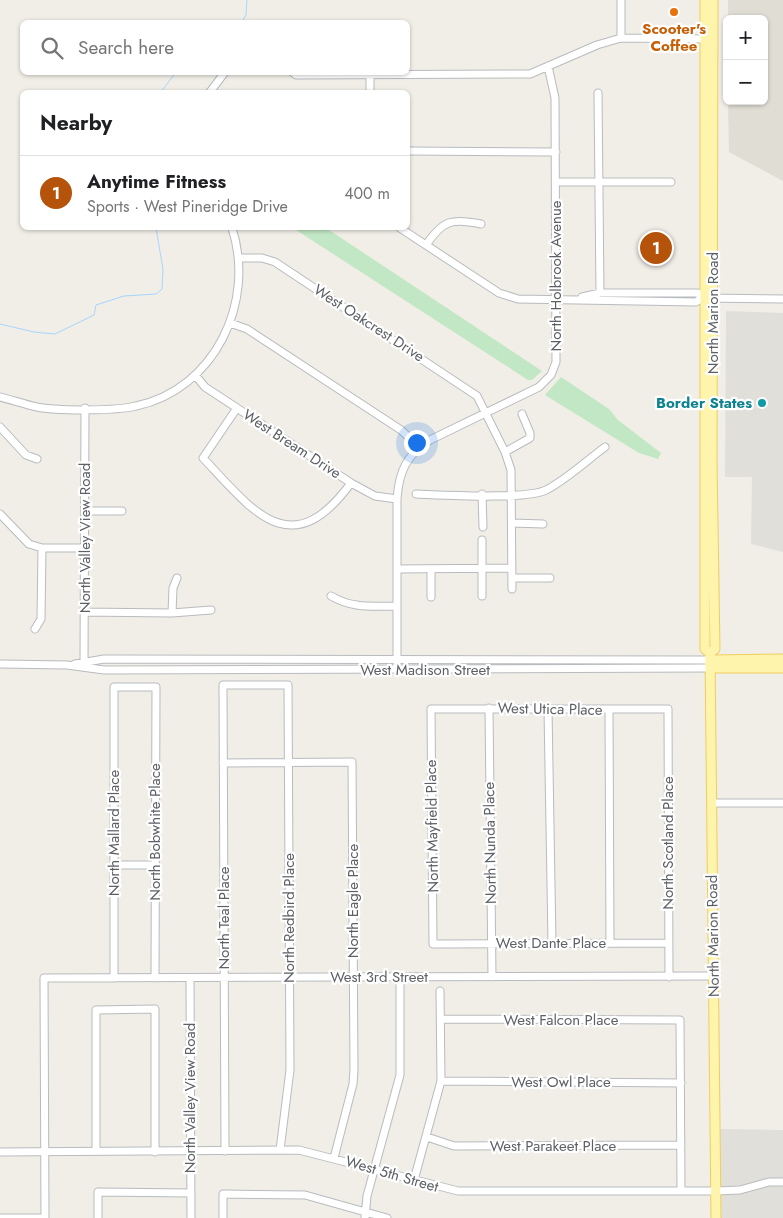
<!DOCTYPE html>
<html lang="en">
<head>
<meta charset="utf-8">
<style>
	body { margin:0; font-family:Jost,sans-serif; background:#f6f6f6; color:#202124 }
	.controls { position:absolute; right:15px; top:15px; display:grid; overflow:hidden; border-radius:8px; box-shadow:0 1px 4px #0004 }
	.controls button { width:45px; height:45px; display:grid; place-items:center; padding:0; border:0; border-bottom:1px solid #e0e0e0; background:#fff; color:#202124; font:25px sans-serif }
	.you { position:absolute; left:416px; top:442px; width:18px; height:18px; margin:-12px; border:4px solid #fff; border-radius:50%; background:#1a73e8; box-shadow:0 0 0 8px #1a73e833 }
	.badge { display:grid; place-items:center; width:32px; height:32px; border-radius:50%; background:#b45309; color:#fff; font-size:16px; font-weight:700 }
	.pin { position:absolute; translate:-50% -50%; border:2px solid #fff; box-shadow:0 1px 5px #0006 }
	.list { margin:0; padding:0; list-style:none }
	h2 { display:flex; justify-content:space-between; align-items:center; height:65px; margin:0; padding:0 20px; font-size:21px }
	h2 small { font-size:16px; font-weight:400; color:#757577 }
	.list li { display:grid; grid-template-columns:32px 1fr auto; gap:15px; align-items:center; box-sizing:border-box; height:75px; padding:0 20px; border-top:1px solid #e0e0e0 }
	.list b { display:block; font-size:19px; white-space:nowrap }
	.list p { margin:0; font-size:16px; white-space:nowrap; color:#757577 }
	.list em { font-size:16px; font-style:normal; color:#757577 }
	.icon { flex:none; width:28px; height:28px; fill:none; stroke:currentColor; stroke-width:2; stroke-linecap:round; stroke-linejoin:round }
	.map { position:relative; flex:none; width:783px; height:1218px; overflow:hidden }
	.search { position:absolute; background:#fff; box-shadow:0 1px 4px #0004; left:20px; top:20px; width:390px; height:55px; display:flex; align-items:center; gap:12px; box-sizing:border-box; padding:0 18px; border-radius:8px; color:#757577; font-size:19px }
	.panel { position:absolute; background:#fff; box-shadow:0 1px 4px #0004; left:20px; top:90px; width:390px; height:140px; border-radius:8px }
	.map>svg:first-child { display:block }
</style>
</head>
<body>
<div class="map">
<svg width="783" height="1218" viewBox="0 0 783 1218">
	<rect width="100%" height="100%" fill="#f0eee6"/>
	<path fill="#e1dfda" d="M 726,311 L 783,313 L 783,552 L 751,544 L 752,477 L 725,477 Z
		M 719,1129 L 783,1130 L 783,1218 L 720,1218 Z"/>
	<path fill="#dfddd4" d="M 728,0 L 783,0 L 783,181 L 729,152 L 728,101 L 764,101 L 764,19 L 728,19 Z"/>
	<path fill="#c2e7c4" d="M 293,228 L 326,228 L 542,371 L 532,380 L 528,380 Z
		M 561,377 L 609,409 L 618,420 L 661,453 L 658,459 L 639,453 L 545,395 Z"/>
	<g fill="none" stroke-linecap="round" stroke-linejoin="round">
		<path stroke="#a7d5ff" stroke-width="1" d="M 242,22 L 246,15 L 247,0
			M 161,92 L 176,72
			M 0,324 L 34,332 L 55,334 L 94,315 L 96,305 L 124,296 L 156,294 L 162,289 L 163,269 L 156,228"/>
		<g stroke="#b8bbbf" stroke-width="9">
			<path id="minor" d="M 621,38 L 621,0
				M 292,72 L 296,75 L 530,74 L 597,45 L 621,38 L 709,39
				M 370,76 L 370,92
				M 210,92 L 225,72
				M 598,93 L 600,293
				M 408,151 L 556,152
				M 556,182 L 671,182
				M 400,228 L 499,293 L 518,299 L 696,302 L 702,298 L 783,299
				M 426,245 C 443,220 452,218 481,224
				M 239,258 L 262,258 L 275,262 L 477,396 L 505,452 L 511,470 L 512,589
				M 582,297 L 600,293 L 698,293 L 702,298
				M 230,323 L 247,329 L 401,430 L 419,447
				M 195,375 L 205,387 L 351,483 L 375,496 L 397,499
				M 0,397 C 12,400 24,404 37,407 C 57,411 116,411 136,406 C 215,389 256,302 232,228
				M 237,408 L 203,458 C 253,511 291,565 351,483
				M 0,427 L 26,455 L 37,459
				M 505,452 L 530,438 L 530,433 L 522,414
				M 416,494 C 443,495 526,500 546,490 C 567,479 586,461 605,447
				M 482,494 L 483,527
				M 85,511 L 122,511
				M 0,514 L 29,544 L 42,548 L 85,548
				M 512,523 L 543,524
				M 482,540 L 482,596
				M 397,569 L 512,568
				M 431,569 L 431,597
				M 512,578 L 550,578
				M 331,596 C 353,609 373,606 397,606
				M 84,612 L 172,613 L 211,610
				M 172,613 L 173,588 L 177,578
				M 35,629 L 41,619 L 42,548
				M 0,664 L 67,665 L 104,670 L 710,668
				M 75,664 L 104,659 L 710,660
				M 84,665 L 85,408
				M 397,670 L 397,499 C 399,472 406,455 430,440 L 539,387 L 551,375 L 556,362 L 555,98 L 548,66
				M 489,708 L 492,977
				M 548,709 L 552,943
				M 609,710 L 610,943
				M 223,763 L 352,762 L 354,1070 L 353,1084 L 334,1158
				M 712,803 L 783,803
				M 114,865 L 155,865
				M 669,943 L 433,944 L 431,709 L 668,709 L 669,977
				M 114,978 L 114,687 L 156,687 L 155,978
				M 190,978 L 191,1218
				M 441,1019 L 680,1020 L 681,1190
				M 441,1081 L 681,1083
				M 427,1137 L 454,1146 L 681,1145
				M 96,1151 L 96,1010 L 155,1009 L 155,1152
				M 225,1151 L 223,685 L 288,685 L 290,1070 L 280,1150
				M 0,1152 L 299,1150 L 458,1191 L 716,1191 L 740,1190 L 769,1182 L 783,1182
				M 414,1180 L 441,1081 L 440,991
				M 0,1218 L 45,1218
				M 45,1218 L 44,978 L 713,976
				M 98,1218 L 98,1192 L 191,1193
				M 223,1218 L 223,1194 L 305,1195 L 387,1218
				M 365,1218 L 367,1196 L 400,1075 L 400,977"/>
		</g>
		<g stroke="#f1cd5d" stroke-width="11">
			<path id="major" d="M 705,0 L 705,649 L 710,653 L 716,1218
				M 710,653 L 715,649 L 712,462 L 713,0
				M 710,660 L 783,659
				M 710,668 L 783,668"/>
		</g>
		<use href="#minor" stroke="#fff" stroke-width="7"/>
		<use href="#major" stroke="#fff4ac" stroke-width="9"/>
	</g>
	<circle fill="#e8710a" stroke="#fff" stroke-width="2" cx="674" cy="12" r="5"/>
	<circle fill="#0f9aa8" stroke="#fff" stroke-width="2" cx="762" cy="403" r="5"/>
	<g text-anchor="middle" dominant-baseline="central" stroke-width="4.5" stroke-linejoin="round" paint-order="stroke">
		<g font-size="15" font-weight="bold" fill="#c56008" stroke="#fff">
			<text x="674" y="29">Scooter's<tspan x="674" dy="17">Coffee</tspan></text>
		</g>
		<g font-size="15" fill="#5d6166" stroke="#fff">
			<text transform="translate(556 276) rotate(-90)">North Holbrook Avenue</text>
			<text transform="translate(713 313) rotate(-90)">North Marion Road</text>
			<text transform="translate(369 323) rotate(33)">West Oakcrest Drive</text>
			<text transform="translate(292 444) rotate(33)">West Bream Drive</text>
			<text transform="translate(85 538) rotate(-90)">North Valley View Road</text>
			<text x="425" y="670">West Madison Street</text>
			<text transform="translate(550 709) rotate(1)">West Utica Place</text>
			<text transform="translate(432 826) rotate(-91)">North Mayfield Place</text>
			<text transform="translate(155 832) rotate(-90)">North Bobwhite Place</text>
			<text transform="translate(114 833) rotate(-90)">North Mallard Place</text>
			<text transform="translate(490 843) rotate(-91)">North Nunda Place</text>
			<text transform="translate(668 843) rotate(-90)">North Scotland Place</text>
			<text transform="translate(353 901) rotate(-90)">North Eagle Place</text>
			<text transform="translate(224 918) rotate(-90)">North Teal Place</text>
			<text transform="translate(289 918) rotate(-90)">North Redbird Place</text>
			<text transform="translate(713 936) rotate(-91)">North Marion Road</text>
			<text x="551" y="943">West Dante Place</text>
			<text x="379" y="977">West 3rd Street</text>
			<text x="561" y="1020">West Falcon Place</text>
			<text x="561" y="1082">West Owl Place</text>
			<text transform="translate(190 1098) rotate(-90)">North Valley View Road</text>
			<text x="553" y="1146">West Parakeet Place</text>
			<text transform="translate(392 1174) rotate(16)">West 5th Street</text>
		</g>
		<g font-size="15" font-weight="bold" fill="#0d838f" stroke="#fff" text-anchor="end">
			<text x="752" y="403">Border States</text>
		</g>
	</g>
</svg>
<div class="controls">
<button>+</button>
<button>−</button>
</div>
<div class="you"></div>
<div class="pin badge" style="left:656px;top:248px">1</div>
<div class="search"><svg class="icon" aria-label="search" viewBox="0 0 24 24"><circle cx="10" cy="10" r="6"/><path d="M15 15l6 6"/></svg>Search here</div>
<section class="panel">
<h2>Nearby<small></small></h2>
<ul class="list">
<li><span class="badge">1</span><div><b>Anytime Fitness</b><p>Sports · West Pineridge Drive</p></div><em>400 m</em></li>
</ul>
</section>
</div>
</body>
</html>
